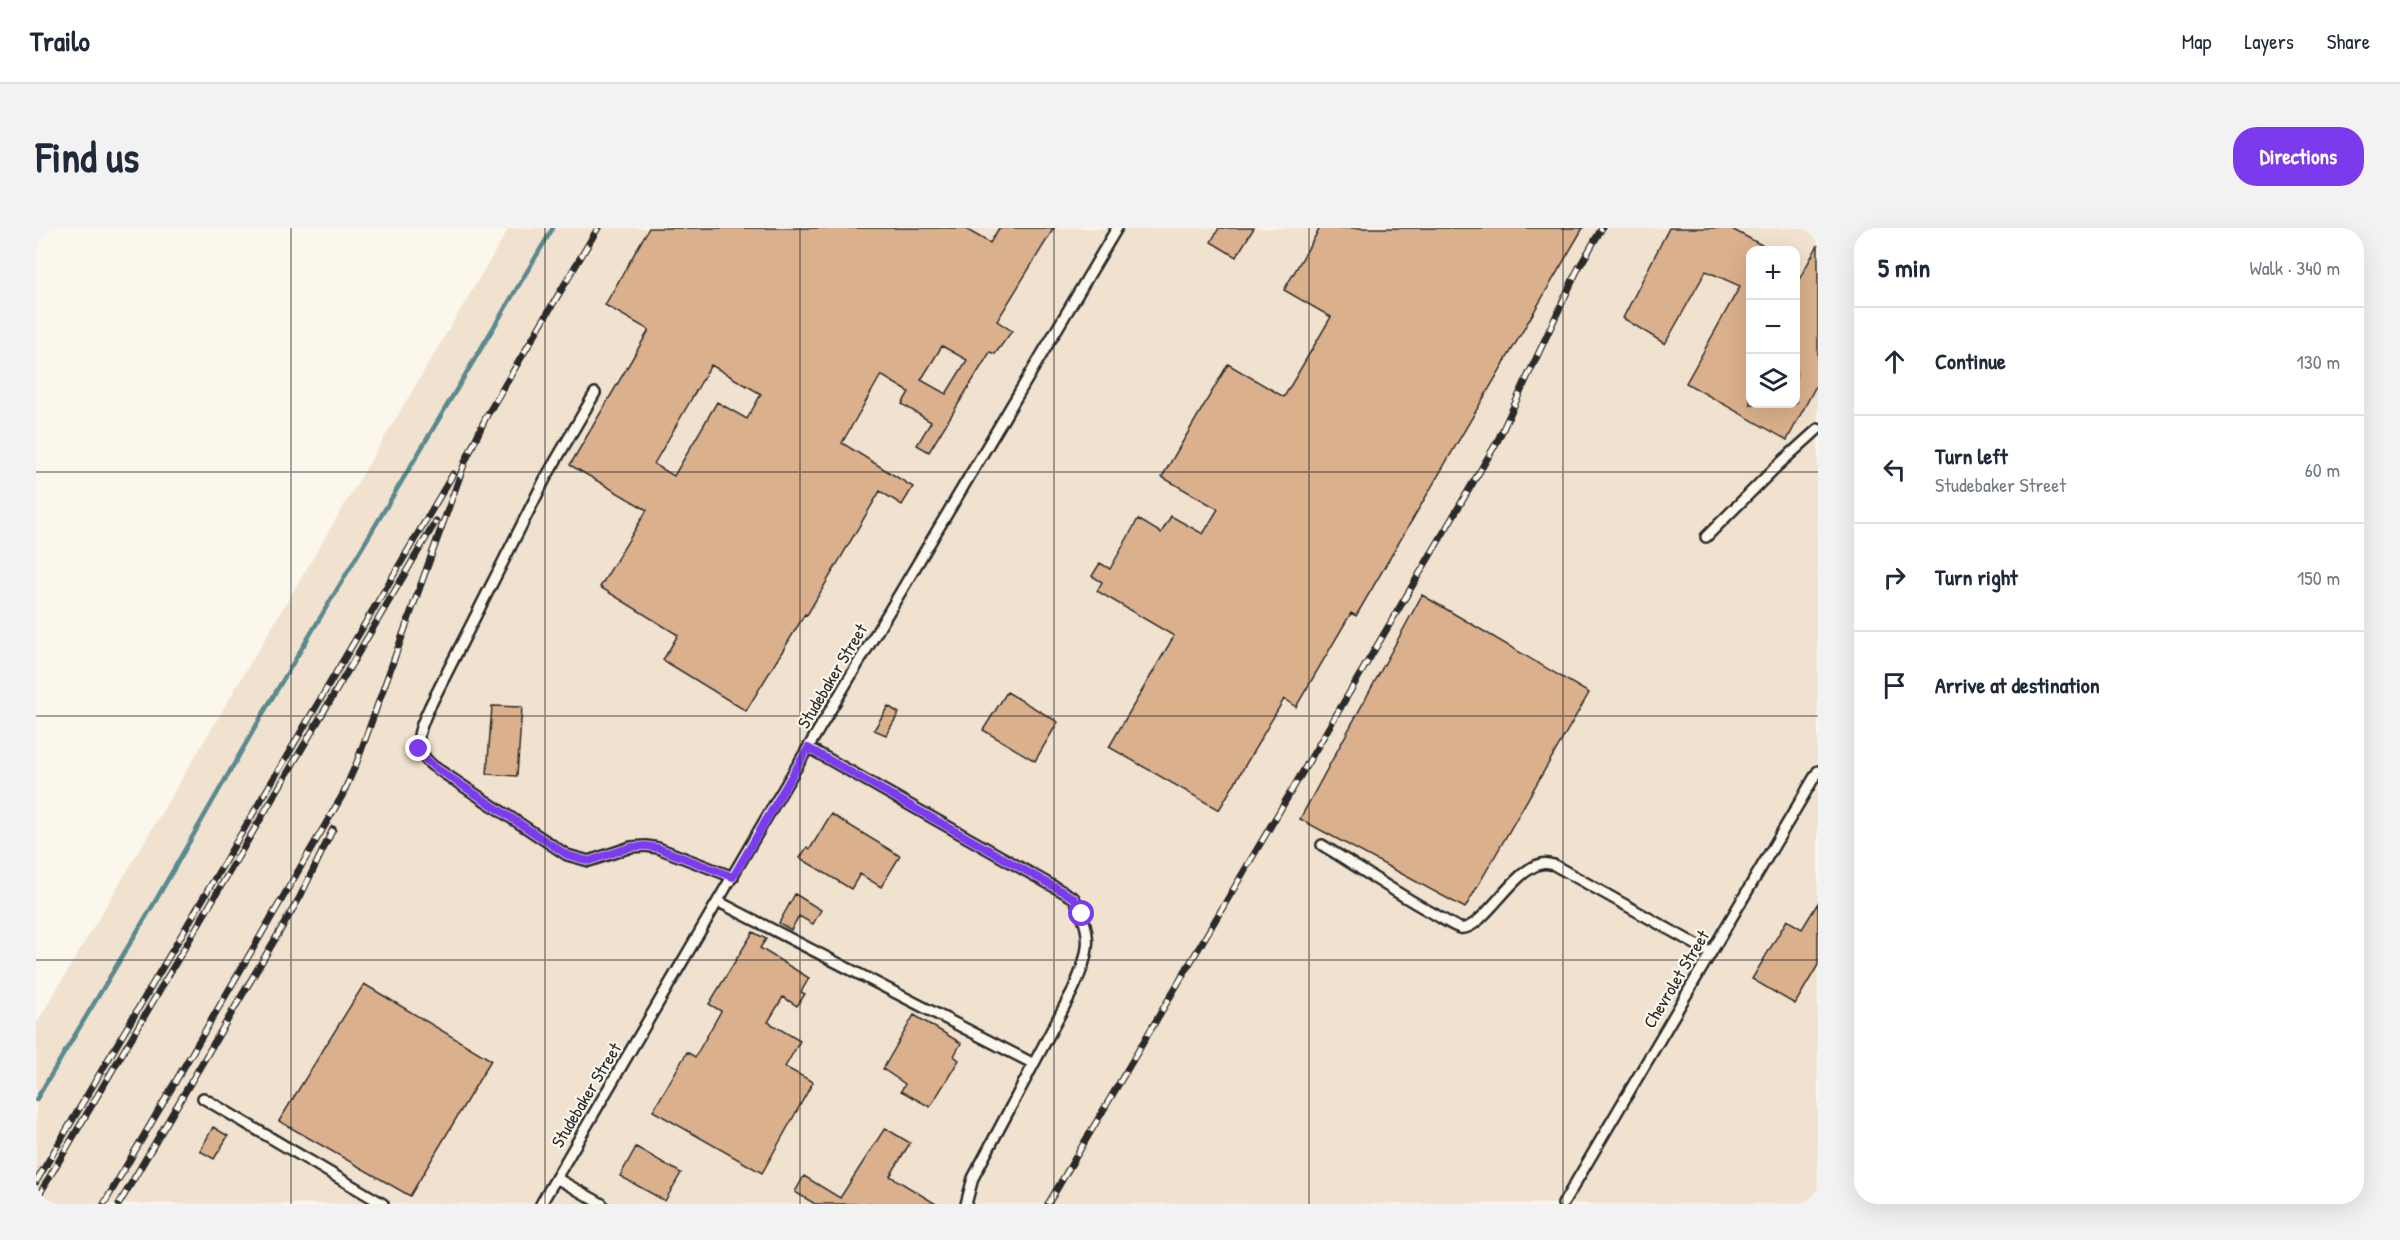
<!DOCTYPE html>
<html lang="en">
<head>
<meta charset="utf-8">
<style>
	body { margin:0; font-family:"Patrick Hand",sans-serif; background:#f2f2f3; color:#1f2937 }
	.controls { position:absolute; right:18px; top:18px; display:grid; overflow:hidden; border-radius:12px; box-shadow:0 6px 24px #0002 }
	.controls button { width:54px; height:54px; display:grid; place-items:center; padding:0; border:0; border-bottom:2px solid #e0e1e3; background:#fff; color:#1f2937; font:30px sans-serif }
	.stop { position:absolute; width:18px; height:18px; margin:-14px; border:4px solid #7c3aed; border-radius:50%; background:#fff }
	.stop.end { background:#7c3aed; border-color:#fff; box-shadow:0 2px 6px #0008 }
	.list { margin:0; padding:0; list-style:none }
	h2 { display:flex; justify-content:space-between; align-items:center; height:78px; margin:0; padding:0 24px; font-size:26px }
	h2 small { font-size:20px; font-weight:400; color:#747a83 }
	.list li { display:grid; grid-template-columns:39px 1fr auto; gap:18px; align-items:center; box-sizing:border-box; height:108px; padding:0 24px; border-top:2px solid #e0e1e3 }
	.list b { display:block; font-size:22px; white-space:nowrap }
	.list p { margin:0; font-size:20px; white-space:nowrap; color:#747a83 }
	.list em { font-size:20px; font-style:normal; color:#747a83 }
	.icon { flex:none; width:33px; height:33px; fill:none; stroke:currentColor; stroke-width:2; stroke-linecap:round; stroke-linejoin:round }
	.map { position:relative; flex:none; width:1782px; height:976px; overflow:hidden; border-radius:24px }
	header { display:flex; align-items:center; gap:36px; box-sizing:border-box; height:84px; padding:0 30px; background:#fff; border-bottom:2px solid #e0e1e3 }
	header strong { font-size:28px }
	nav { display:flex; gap:33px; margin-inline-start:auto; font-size:21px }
	.intro { display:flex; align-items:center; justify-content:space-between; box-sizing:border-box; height:144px; padding:0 36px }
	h1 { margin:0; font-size:42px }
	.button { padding:15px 27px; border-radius:24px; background:#7c3aed; color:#fff; font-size:21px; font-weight:700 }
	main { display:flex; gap:36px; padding:0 36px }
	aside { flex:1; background:#fff; border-radius:24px; box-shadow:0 6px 24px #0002 }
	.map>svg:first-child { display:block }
</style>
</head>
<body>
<header>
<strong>Trailo</strong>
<nav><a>Map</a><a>Layers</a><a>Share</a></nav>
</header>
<div class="intro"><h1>Find us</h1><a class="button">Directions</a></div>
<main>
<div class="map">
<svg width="1782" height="976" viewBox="0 0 1782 976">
	<rect width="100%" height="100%" fill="#fbf7ec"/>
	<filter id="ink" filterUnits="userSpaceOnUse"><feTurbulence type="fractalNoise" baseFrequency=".0167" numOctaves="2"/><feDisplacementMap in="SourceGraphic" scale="12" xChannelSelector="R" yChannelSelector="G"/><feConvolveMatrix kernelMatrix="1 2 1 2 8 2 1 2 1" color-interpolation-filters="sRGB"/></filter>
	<g filter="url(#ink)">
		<path fill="#f1e2cf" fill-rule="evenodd" d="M 473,0 L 1782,0 L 1782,976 L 0,976 L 0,796 ZM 1714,22 L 1760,22 L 1760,176 L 1714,176 Z"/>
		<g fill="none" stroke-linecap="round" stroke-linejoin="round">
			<path stroke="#5a8a90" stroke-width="4.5" d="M 0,872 L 120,672 L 232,477 L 517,0"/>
		</g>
		<path fill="#dbb08c" stroke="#2b2b2b" stroke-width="1.5" fill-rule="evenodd" d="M 613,0 L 928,0 L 954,15 L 963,0 L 1018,0 L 961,93 L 976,103 L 959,126 L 954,124 L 893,224 L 881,217 L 895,194 L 866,176 L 873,164 L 845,147 L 806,215 L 877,259 L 866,277 L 844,263 L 771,387 L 769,386 L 710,483 L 627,432 L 642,407 L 564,359 L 611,282 L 534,237 L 613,102 L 569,77 ZM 906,118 L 931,132 L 910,166 L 885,152 ZM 675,137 L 725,166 L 711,191 L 681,174 L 638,248 L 618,236 Z
			M 1183,0 L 1218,0 L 1200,29 L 1175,14 Z
			M 1284,0 L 1547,0 L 1320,388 L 1315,385 L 1260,479 L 1248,471 L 1183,582 L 1073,519 L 1138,408 L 1061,363 L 1066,354 L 1056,348 L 1064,335 L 1074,341 L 1102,291 L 1125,305 L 1135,288 L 1167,306 L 1182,281 L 1126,249 L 1192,136 L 1248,169 L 1295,89 L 1248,62 Z
			M 1633,0 L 1694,0 L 1735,22 L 1714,22 L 1714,176 L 1760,176 L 1760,57 L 1782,17 L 1782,154 L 1751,212 L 1650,155 L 1704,58 L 1670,43 L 1629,116 L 1587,90 Z
			M 1386,367 L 1553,465 L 1429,680 L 1264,591 Z
			M 971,464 L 1022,494 L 999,533 L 947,502 Z
			M 456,478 L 486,479 L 481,548 L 451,546 Z
			M 852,478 L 863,485 L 850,507 L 838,502 Z
			M 795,586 L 864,628 L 845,659 L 824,646 L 815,661 L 764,630 L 771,619 L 774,621 Z
			M 759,666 L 785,682 L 777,696 L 763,688 L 755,702 L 743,695 Z
			M 1782,675 L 1782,737 L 1759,776 L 1716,751 L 1751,692 L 1766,701 Z
			M 717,704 L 730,711 L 724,720 L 773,750 L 765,764 L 769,766 L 761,778 L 747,769 L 732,794 L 764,813 L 749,839 L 777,854 L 726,945 L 617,883 L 651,824 L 659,829 L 685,783 L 673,776 Z
			M 328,756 L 455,832 L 374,968 L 243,893 Z
			M 878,787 L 925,815 L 918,828 L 923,832 L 894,879 L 865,863 L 869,856 L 847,841 Z
			M 177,899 L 192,908 L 178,931 L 164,923 Z
			M 849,900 L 874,915 L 854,948 L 900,976 L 779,976 L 759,964 L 768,948 L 804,970 Z
			M 600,919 L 645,945 L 629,973 L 584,948 Z"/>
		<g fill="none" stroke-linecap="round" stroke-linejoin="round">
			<g stroke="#2b2b2b" stroke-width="14">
				<path id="service" d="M 559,165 L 509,251 L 395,476 C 384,500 373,519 397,538 L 531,627 L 553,633 L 595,619 L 610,618 L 622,620 L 697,649
					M 1670,309 L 1740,239 L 1782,201
					M 773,520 L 1038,670 C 1058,707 1054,724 1037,762 L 937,950 L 930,976
					M 1286,617 C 1324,640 1361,666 1400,687 C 1407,691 1417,698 1424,700 C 1446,704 1476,642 1505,636 C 1508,635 1514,636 1518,637 L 1675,725
					M 683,674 L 996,835
					M 167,870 L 347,976
					M 520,950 L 566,976
					M 505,976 L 732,587 L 1081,0
					M 1527,976 L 1782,543"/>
			</g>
			<use href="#service" stroke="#fbf7ec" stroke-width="9"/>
			<g stroke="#2b2b2b" stroke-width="7">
				<path id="rail" d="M 0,954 L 417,246
					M 0,972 L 400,293
					M 68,976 L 306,568 L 321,534 L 429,234 L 450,189 L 562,0
					M 83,976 L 264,669 L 297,601
					M 1012,976 L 1461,214 L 1541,43 L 1566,0"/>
			</g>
			<use href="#rail" stroke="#fbf7ec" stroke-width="4.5" stroke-dasharray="14" stroke-linecap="butt"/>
		</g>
	</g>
	<g fill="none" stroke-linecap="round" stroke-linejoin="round" filter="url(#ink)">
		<path stroke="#7c3aed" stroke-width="8" d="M 383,521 L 386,528 L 397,538 L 531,627 L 553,633 L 595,619 L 610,618 L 622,620 L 697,649 L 772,520 L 1038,670 L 1046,686"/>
	</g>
	<path fill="none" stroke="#2b2b2b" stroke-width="1.5" stroke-opacity="0.55" d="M 255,0 L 255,976M 509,0 L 509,976M 764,0 L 764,976M 1018,0 L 1018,976M 1273,0 L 1273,976M 1527,0 L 1527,976M 0,244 L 1782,244M 0,488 L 1782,488M 0,732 L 1782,732"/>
	<g text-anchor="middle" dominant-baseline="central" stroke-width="4.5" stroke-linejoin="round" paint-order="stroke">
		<g font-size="18" fill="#2b2b2b" stroke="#fbf7ec">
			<text transform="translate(796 448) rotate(-59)">Studebaker Street</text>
			<text transform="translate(1640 751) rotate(-59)">Chevrolet Street</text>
			<text transform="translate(550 867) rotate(-59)">Studebaker Street</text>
		</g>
	</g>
</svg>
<div class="controls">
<button>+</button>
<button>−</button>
<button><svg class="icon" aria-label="layers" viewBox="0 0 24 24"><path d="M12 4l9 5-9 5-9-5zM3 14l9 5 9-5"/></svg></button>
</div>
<div class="stop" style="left:1046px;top:686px"></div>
<div class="stop end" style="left:383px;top:521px"></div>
</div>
<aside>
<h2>5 min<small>Walk · 340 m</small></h2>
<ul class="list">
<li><svg class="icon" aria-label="ahead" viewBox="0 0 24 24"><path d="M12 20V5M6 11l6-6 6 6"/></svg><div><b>Continue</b></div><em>130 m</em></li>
<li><svg class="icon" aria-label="left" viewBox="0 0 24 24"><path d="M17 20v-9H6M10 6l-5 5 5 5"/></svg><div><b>Turn left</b><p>Studebaker Street</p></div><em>60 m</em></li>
<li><svg class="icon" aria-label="right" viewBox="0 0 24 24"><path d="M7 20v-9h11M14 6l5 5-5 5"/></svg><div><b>Turn right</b></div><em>150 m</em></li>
<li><svg class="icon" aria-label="arrive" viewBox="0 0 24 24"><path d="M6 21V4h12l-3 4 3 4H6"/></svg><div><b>Arrive at destination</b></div></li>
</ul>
</aside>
</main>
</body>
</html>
